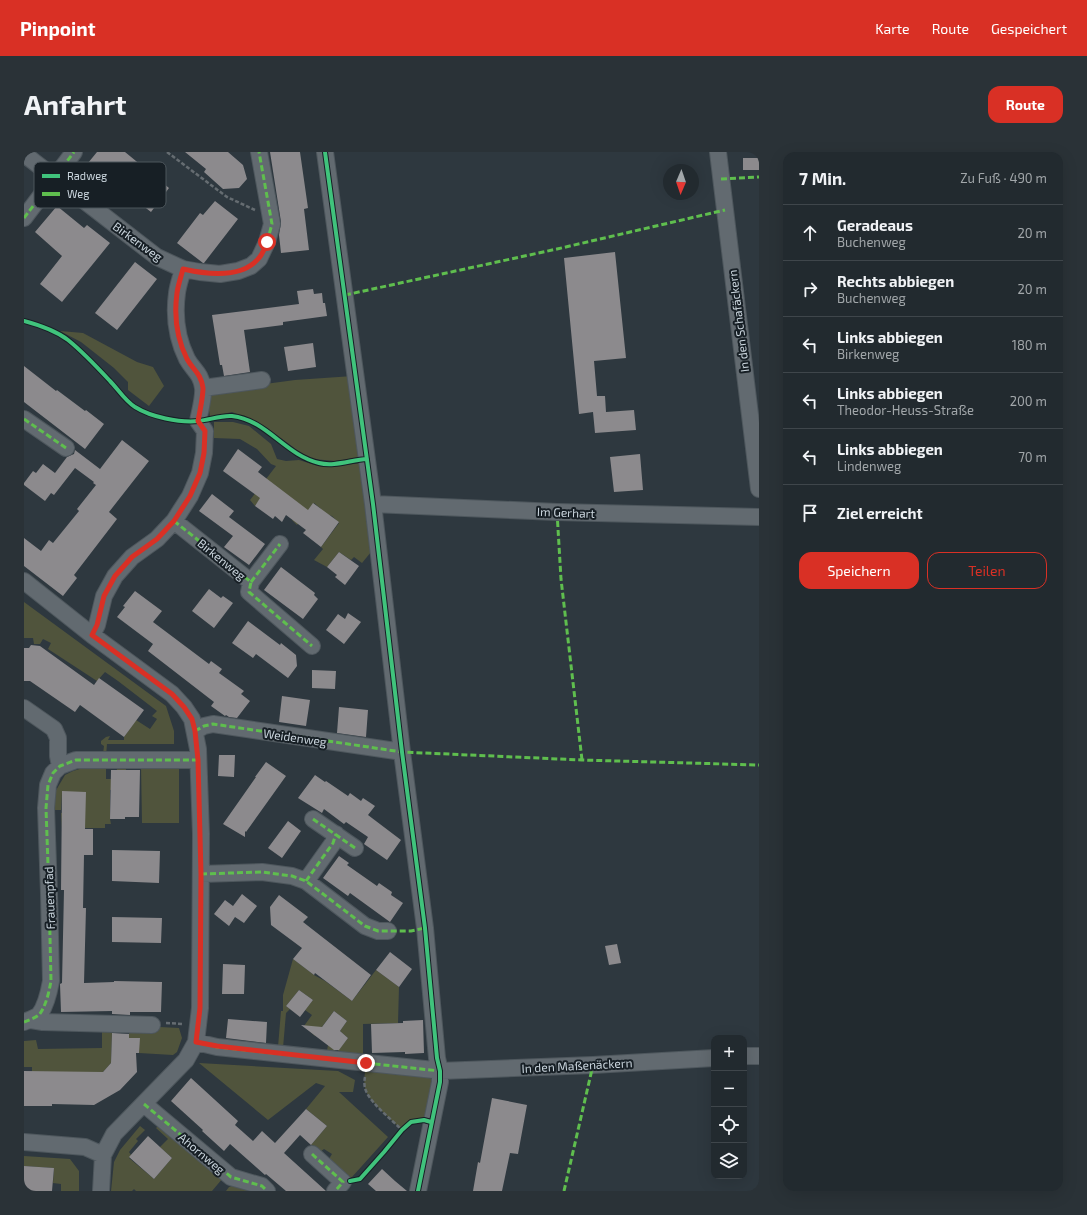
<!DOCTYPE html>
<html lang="de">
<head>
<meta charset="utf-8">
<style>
	body { margin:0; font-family:"Exo 2",sans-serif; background:#2a3237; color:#f1f3f6 }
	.controls { position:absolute; right:12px; bottom:12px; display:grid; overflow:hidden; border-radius:8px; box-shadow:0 4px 16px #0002 }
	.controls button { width:36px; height:36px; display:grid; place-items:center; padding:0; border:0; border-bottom:1px solid #3f464b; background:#222a2f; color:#f1f3f6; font:20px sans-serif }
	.compass { position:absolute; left:639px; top:12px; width:36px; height:36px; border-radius:50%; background:#222a2f; box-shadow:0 4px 16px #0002; rotate:182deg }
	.stop { position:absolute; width:12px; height:12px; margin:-9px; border:3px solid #d93025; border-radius:50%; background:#fff }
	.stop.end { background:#d93025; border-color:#fff; box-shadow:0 1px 4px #0008 }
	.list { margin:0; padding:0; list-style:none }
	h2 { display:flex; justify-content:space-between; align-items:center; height:52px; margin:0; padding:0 16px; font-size:17px }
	h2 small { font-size:13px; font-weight:400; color:#a2a7aa }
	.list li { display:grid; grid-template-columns:26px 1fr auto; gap:12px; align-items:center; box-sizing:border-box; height:56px; padding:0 16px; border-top:1px solid #3f464b }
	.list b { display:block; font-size:15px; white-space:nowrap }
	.list p { margin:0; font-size:13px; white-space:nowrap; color:#a2a7aa }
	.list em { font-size:13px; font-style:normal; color:#a2a7aa }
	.actions { display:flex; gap:8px; padding:12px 16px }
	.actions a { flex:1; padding:9px 0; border:1px solid #d93025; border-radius:12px; text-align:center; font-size:14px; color:#d93025 }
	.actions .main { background:#d93025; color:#fff }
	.icon { flex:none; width:22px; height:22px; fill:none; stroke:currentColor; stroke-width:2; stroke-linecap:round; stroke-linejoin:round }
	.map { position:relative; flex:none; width:735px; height:1039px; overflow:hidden; border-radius:12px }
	header { display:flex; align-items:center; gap:24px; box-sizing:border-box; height:56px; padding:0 20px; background:#d93025; color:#fff }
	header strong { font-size:19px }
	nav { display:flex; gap:22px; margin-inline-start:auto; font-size:14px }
	.intro { display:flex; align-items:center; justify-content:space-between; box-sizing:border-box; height:96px; padding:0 24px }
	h1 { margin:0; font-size:28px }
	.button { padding:10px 18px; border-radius:12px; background:#d93025; color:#fff; font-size:14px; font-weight:700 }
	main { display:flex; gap:24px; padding:0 24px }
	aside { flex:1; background:#222a2f; border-radius:12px; box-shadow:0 4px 16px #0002 }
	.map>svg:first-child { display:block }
</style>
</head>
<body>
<header>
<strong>Pinpoint</strong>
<nav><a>Karte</a><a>Route</a><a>Gespeichert</a></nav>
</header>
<div class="intro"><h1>Anfahrt</h1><a class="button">Route</a></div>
<main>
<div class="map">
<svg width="735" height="1039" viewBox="0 0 735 1039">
	<rect width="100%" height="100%" fill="#2e383f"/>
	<path fill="#50543c" d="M 36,179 L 59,181 L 113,210 L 129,215 L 140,234 L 125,254 L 104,238 L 104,230 L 90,216 L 57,190 Z
		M 329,224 L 338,305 L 311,309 L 289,307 L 277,301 L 242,275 L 231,269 L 208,260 L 186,265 L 182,240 L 271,228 Z
		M 190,270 L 209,270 L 225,274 L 247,292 L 253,307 L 262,309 L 275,308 L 294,314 L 303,315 L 338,311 L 341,352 L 347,400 L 338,411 L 330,405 L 327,408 L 315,400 L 303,415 L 290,408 L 299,397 L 297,395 L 315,371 L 308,364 L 296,360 L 297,357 L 290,351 L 273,373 L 268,368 L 272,363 L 248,331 L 231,354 L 226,348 L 252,314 L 247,312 L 233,297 L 216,287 L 190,286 Z
		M 0,450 L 142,554 L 150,579 L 150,592 L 83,592 L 82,604 L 79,602 L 80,594 L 77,592 L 77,589 L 82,585 L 86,584 L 84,588 L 100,588 L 100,585 L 112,568 L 126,577 L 133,567 L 128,564 L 133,559 L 94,529 L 81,520 L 73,529 L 24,497 L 27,491 L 19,487 L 16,492 L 10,492 L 9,486 L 0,486 Z
		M 117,614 L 155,615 L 155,671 L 118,671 Z
		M 62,615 L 82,616 L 82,627 L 92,627 L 93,616 L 102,617 L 101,638 L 86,638 L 86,667 L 87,672 L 81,672 L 81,676 L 38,676 L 37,661 L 61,661 L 38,640 L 37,658 L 29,658 L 31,640 L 41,623 L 49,619 Z
		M 269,807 L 290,823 L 301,829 L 328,849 L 352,818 L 375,835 L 374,871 L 339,872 L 339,908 L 302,904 L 304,893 L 313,900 L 324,886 L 316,879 L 323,869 L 310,859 L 291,884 L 280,874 L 288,863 L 281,858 L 289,848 L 275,838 L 262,854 L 266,857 L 262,861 L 259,896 L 254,895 L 257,859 L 259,859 L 259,843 Z
		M 78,872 L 155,876 L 158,886 L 153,900 L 149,903 L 115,901 L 115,886 L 105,886 L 105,879 L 88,879 L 87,911 L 79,920 L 8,926 L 8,915 L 0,915 L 0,889 L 12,888 L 14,897 L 78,896 Z
		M 175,911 L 314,919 L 331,928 L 329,940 L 315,940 L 364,985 L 328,1025 L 317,1025 L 302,1012 L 308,1002 L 300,997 L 296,1000 L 287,993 L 303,974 L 282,957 L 301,934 L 292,931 L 244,968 Z
		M 341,917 L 411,927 L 404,969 L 387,970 L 378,978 C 369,969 346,950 342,939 C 339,932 341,924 341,917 Z
		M 137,971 L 199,1026 L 188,1039 L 112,1039 L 110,1037 L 108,1039 L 87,1039 L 90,1010 L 96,998 L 116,974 L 121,978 L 112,987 L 114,989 L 105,1000 L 107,1003 L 105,1006 L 130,1027 L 148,1006 L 136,995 L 144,987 L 132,976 Z
		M 0,1004 L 46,1007 L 55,1019 L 55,1039 L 37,1039 L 37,1032 L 29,1031 L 30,1016 L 0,1014 Z
		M 213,1032 L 234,1039 L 202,1039 L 205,1035 Z"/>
	<path fill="#8c8a8d" d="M 73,0 L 101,0 L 145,36 L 127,60 L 64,11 Z
		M 161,0 L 204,0 L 219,13 L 223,27 L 215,36 L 199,37 L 180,20 L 182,17 Z
		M 246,0 L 276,0 L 284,56 L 280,57 L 285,98 L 257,101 L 255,83 L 257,70 Z
		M 719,6 L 735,6 L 735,18 L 719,18 Z
		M 191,49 L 214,67 L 180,111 L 179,111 L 153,91 L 176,61 L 179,63 Z
		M 33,54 L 60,76 L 63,73 L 86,91 L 38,150 L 16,132 L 38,104 L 11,80 Z
		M 591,100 L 602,206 L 570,209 L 573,244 L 581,244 L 582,260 L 610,258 L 612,278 L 571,281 L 569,260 L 555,262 L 540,106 Z
		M 111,110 L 133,127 L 93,178 L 71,161 Z
		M 289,137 L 290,142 L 298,141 L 299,151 L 301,151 L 303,164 L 259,170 L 259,173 L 220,178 L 226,220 L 200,224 L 198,213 L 196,213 L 188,163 L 275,152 L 273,139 Z
		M 289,191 L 292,215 L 264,219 L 260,195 Z
		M 0,214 L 32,239 L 33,238 L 61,259 L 62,258 L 80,272 L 61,297 L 0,250 Z
		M 98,288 L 125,309 L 85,360 L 93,367 L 50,423 L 53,426 L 39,444 L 0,414 L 0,386 L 17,399 L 25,388 L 29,391 L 55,359 L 53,357 L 72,333 L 69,331 L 70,330 L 51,316 L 30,343 L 27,341 L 21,349 L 0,333 L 0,331 L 9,319 L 12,321 L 19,312 L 31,321 L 43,305 L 50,302 L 51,298 L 76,317 Z
		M 214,297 L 238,315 L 234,320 L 284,358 L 289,351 L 315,370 L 297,395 L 279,381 L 282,378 L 262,363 L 258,370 L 251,364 L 249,367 L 231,354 L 236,346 L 199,319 Z
		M 616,302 L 619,338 L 590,340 L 586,305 Z
		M 188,342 L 210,359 L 205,365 L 241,392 L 225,413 L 200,395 L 209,384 L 175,359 Z
		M 315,400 L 335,414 L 321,433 L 311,425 L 313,423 L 303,415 Z
		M 257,415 L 291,441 L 290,443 L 294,447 L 279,467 L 240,438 Z
		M 185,437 L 197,446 L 199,444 L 209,451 L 190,476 L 168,459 Z
		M 111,439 L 138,459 L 129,470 L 185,512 L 187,509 L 198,517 L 195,521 L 220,539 L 217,542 L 226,549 L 213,566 L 205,565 L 202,563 L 201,564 L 187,554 L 190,550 L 124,499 L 129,492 L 93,465 L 101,455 L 99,454 Z
		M 324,461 L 337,470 L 320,492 L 302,478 L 314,462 L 321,467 Z
		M 224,469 L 256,493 L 257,491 L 272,503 L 273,514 L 264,526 L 232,502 L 229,506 L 208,491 Z
		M 7,493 L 16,494 L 70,533 L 75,526 L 120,558 L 100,585 L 56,553 L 51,560 L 6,529 L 0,529 L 0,496 L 5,496 Z
		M 288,518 L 312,519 L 311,537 L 288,536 Z
		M 258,544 L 286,548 L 282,574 L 255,570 Z
		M 315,555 L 344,558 L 342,585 L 313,581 Z
		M 195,603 L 211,603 L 210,625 L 194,624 Z
		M 242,610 L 262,624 L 222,680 L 221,679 L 221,685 L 199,672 L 232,625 L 231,625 Z
		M 87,618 L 116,618 L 115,665 L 101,665 L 101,667 L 86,667 Z
		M 291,623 L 301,630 L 302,629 L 324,644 L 326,641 L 337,649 L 339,646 L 351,654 L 344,663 L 377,688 L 363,708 L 340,692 L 344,685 L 322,670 L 320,672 L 300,657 L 298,661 L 274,646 Z
		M 38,639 L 62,640 L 61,677 L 69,677 L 69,703 L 60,703 L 59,756 L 62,756 L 60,831 L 90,830 L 90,829 L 138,830 L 137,860 L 106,860 L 106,863 L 88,862 L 88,859 L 37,860 L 36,832 L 38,831 L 40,738 L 37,738 Z
		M 264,669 L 277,679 L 258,706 L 244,696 Z
		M 88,698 L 136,699 L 135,731 L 88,729 Z
		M 315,704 L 325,711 L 323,713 L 353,734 L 355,731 L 368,740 L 367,743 L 379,751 L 366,770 L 326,741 L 324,744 L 299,726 Z
		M 218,742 L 233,754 L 220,771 L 211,765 L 205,774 L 190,762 L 201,748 L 209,754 Z
		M 255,743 L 284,765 L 279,770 L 347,823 L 328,849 L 291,821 L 290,823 L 269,807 L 278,796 L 247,773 L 246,755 Z
		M 88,765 L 138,766 L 137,791 L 88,790 Z
		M 593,792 L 597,811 L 585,813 L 581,794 Z
		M 366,800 L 388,817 L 375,835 L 352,818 Z
		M 199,812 L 221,813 L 220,842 L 198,842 Z
		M 275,838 L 289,848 L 276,865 L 262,854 Z
		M 310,859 L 323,869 L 316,879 L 324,886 L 315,898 L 310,898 L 277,873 L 298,875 Z
		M 204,867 L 243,870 L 242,891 L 202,886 Z
		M 399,868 L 400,901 L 381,902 L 381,900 L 348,901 L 347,872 L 379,871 L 379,869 Z
		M 88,881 L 105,882 L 105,886 L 116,886 L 115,901 L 112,901 L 113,920 L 96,938 L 70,953 L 28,952 L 28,954 L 0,954 L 0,919 L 79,920 L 87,911 Z
		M 167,926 L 214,969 L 211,973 L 229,989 L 238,979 L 251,991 L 282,957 L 303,974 L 287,993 L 276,983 L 260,1001 L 302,1039 L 262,1039 L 242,1022 L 241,1023 L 206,992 L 200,999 L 178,979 L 179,978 L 147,949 Z
		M 468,946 L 503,953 L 494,1002 L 486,1001 L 478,1039 L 449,1039 L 454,1010 L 456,1011 Z
		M 124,984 L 148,1006 L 130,1027 L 105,1005 Z
		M 0,1014 L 30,1016 L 28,1039 L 0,1039 Z
		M 358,1017 L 371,1029 L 383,1039 L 352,1039 L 344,1032 Z"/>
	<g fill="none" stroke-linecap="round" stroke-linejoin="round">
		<g stroke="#4e575d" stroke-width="18">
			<path id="minor" d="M 301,0 L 349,352 L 378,600 L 401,776 L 413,906 L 416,919 L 416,930 L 394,1039
				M 694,0 L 735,337
				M 0,2 L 133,105 L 159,117 L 176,120 L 196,122 L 214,119 L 227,114 L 235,107 L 243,90 L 248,72 L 235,0
				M 0,66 L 50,0
				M 179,236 L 238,228
				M 0,267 L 42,296
				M 349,352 L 533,360 L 735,365
				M 150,369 L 227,430 L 225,440 L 288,494
				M 0,429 L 68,483 L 148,542 L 160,555 L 168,567 L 174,597 L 177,682 L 176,856 L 172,890 L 162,908 L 90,982 L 79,1003 L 77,1039
				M 227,430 L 256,392
				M 68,483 L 73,473 L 80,444 L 91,424 L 108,405 L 133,387 L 150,369 L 166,344 L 176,321 L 180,301 L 181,279 L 174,269 C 176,259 180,245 179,236 C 177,221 169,218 163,207 C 153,187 150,163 153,141 C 154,133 157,125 159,117
				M 0,556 L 30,577 L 34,586 L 34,604 L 36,614
				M 171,579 L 180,574 L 189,572 L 372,599
				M 289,667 L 331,696
				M 177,722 L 238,720 L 268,724 L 282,729 L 341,774 L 354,779 L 364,779
				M 282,729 L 309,691 L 312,682
				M 7,868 L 19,870 L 128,873
				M 0,870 C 5,868 11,866 15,863 C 22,854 25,840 27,829 L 25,741 L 22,656 L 24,633 L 29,621 L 36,614 L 52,608 L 174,608
				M 172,890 L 193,895 L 410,918
				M 720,904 L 735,904
				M 416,919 L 569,913 L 690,906
				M 120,952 L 207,1025 L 238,1034 L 243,1039
				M 0,990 L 61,995 L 79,1003
				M 288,1002 L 319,1030 L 311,1039"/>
		</g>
		<path stroke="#656c71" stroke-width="2.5" stroke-dasharray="4 2" stroke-linecap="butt" d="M 143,0 L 203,45 L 231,58
			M 142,871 L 159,872
			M 341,925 C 340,930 340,936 343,941 C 349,953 368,968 378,978"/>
		<use href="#minor" stroke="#626a70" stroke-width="16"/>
		<path stroke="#5fbe4e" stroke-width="3" stroke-dasharray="6 3" stroke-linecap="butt" d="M 697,27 L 735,25
			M 0,66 L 50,0
			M 321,143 L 533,97 L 701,58
			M 0,267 L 42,296
			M 533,360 L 537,427 L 558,608
			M 150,369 L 227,430 L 225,440 L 288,494
			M 227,430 L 256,392
			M 68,483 L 73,473 L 80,444 L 91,424 L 108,405 L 133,387 L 150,369 L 166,344 L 176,321 L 180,301 L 181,279 L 174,269 C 176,259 180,245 179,236 C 177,221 169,218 163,207 C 153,187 150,163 153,141 C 154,133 157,125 159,117 L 176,120 L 196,122 L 214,119 L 227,114 L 235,107 L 243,90 L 248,72 L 235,0
			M 171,579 L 180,574 L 189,572 L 378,600 L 558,608 L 735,613
			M 289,667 L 331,696
			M 177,722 L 238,720 L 268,724 L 282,729 L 341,774 L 354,779 L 387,779 L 401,776
			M 282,729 L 309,691 L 312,682
			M 0,870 C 5,868 11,866 15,863 C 22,854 25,840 27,829 L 25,741 L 22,656 L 24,633 L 29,621 L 36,614 L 52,608 L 174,608
			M 172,890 L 193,895 L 416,919
			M 120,952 L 207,1025 L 238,1034 L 243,1039
			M 288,1002 L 319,1030 L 311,1039
			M 540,1039 L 569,913"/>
		<g stroke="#171f25" stroke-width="6">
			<path id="cycleway" d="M 301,0 L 349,352 L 378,600 L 401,776 L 413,906 L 416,919 L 416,930 L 394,1039
				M 0,169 C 15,173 32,179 44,188 C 59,200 73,215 86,229 C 93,236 102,250 111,255 C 127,265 155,271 175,269 C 185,268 198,263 208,264 C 243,268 261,303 295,311 C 310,315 327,308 343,307
				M 326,1029 L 336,1027 L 360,1000 L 378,978 L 387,970 L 400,968 L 407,970"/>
		</g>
		<use href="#cycleway" stroke="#40c37c" stroke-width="4"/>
	</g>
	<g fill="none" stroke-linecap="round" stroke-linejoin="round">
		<path stroke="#d93025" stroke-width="5" d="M 243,90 C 241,96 238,103 234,107 C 217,127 181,122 159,117 C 157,125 154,133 153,141 C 150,163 153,187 163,207 C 169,218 177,221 179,236 C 179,245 176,259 174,269 L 181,279 L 180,301 L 176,321 L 166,344 L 150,369 L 133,387 L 108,405 L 91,424 L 80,444 L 73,473 L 68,483 L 148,542 L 160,555 L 168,567 L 171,579 L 174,608 L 177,722 L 176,856 L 172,890 L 193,894 L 342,911"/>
	</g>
	<g text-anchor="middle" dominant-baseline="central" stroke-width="4" stroke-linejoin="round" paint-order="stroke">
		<g font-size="12" fill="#cbd6de" stroke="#171f25">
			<text transform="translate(114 89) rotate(36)">Birkenweg</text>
			<text transform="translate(714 169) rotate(-97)">In den Schafäckern</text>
			<text transform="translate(542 360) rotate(2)">Im Gerhart</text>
			<text transform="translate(198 407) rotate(39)">Birkenweg</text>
			<text transform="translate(271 585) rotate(8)">Weidenweg</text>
			<text transform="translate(25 746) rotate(-92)">Frauenpfad</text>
			<text transform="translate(553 913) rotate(-3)">In den Maßenäckern</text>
			<text transform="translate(178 1001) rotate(40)">Ahornweg</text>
		</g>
	</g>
	<rect x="10" y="10" width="132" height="46" rx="6" fill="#171f25" stroke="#4d565c" stroke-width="1"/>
	<rect x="18" y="22" width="18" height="4" fill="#40c37c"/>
	<rect x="18" y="40" width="18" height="4" fill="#5fbe4e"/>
	<g font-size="11" fill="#cbd6de">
		<text x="43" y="28">Radweg</text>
		<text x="43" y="46">Weg</text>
	</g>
</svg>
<div class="controls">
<button>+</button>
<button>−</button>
<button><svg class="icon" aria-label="locate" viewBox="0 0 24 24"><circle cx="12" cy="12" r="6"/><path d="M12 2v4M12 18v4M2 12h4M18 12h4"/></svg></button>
<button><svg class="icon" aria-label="layers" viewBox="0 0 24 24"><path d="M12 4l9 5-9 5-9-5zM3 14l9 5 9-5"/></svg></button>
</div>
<svg class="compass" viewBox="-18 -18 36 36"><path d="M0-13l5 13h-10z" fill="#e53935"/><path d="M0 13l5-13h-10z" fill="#a2a7aa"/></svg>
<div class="stop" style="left:243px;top:90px"></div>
<div class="stop end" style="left:342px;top:911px"></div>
</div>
<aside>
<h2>7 Min.<small>Zu Fuß · 490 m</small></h2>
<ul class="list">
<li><svg class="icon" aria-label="ahead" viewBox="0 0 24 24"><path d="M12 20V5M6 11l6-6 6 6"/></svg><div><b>Geradeaus</b><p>Buchenweg</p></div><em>20 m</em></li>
<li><svg class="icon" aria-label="right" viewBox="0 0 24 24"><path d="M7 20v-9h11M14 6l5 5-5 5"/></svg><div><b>Rechts abbiegen</b><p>Buchenweg</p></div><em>20 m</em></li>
<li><svg class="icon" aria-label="left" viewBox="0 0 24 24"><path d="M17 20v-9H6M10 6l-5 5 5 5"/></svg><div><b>Links abbiegen</b><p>Birkenweg</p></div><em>180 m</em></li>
<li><svg class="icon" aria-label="left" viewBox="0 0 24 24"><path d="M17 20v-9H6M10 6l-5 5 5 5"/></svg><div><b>Links abbiegen</b><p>Theodor-Heuss-Straße</p></div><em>200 m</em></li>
<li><svg class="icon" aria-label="left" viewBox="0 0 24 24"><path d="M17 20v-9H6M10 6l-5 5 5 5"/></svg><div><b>Links abbiegen</b><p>Lindenweg</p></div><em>70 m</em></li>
<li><svg class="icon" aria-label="arrive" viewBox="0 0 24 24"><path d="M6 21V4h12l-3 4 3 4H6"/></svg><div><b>Ziel erreicht</b></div></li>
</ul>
<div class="actions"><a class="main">Speichern</a><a>Teilen</a></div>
</aside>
</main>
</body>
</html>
